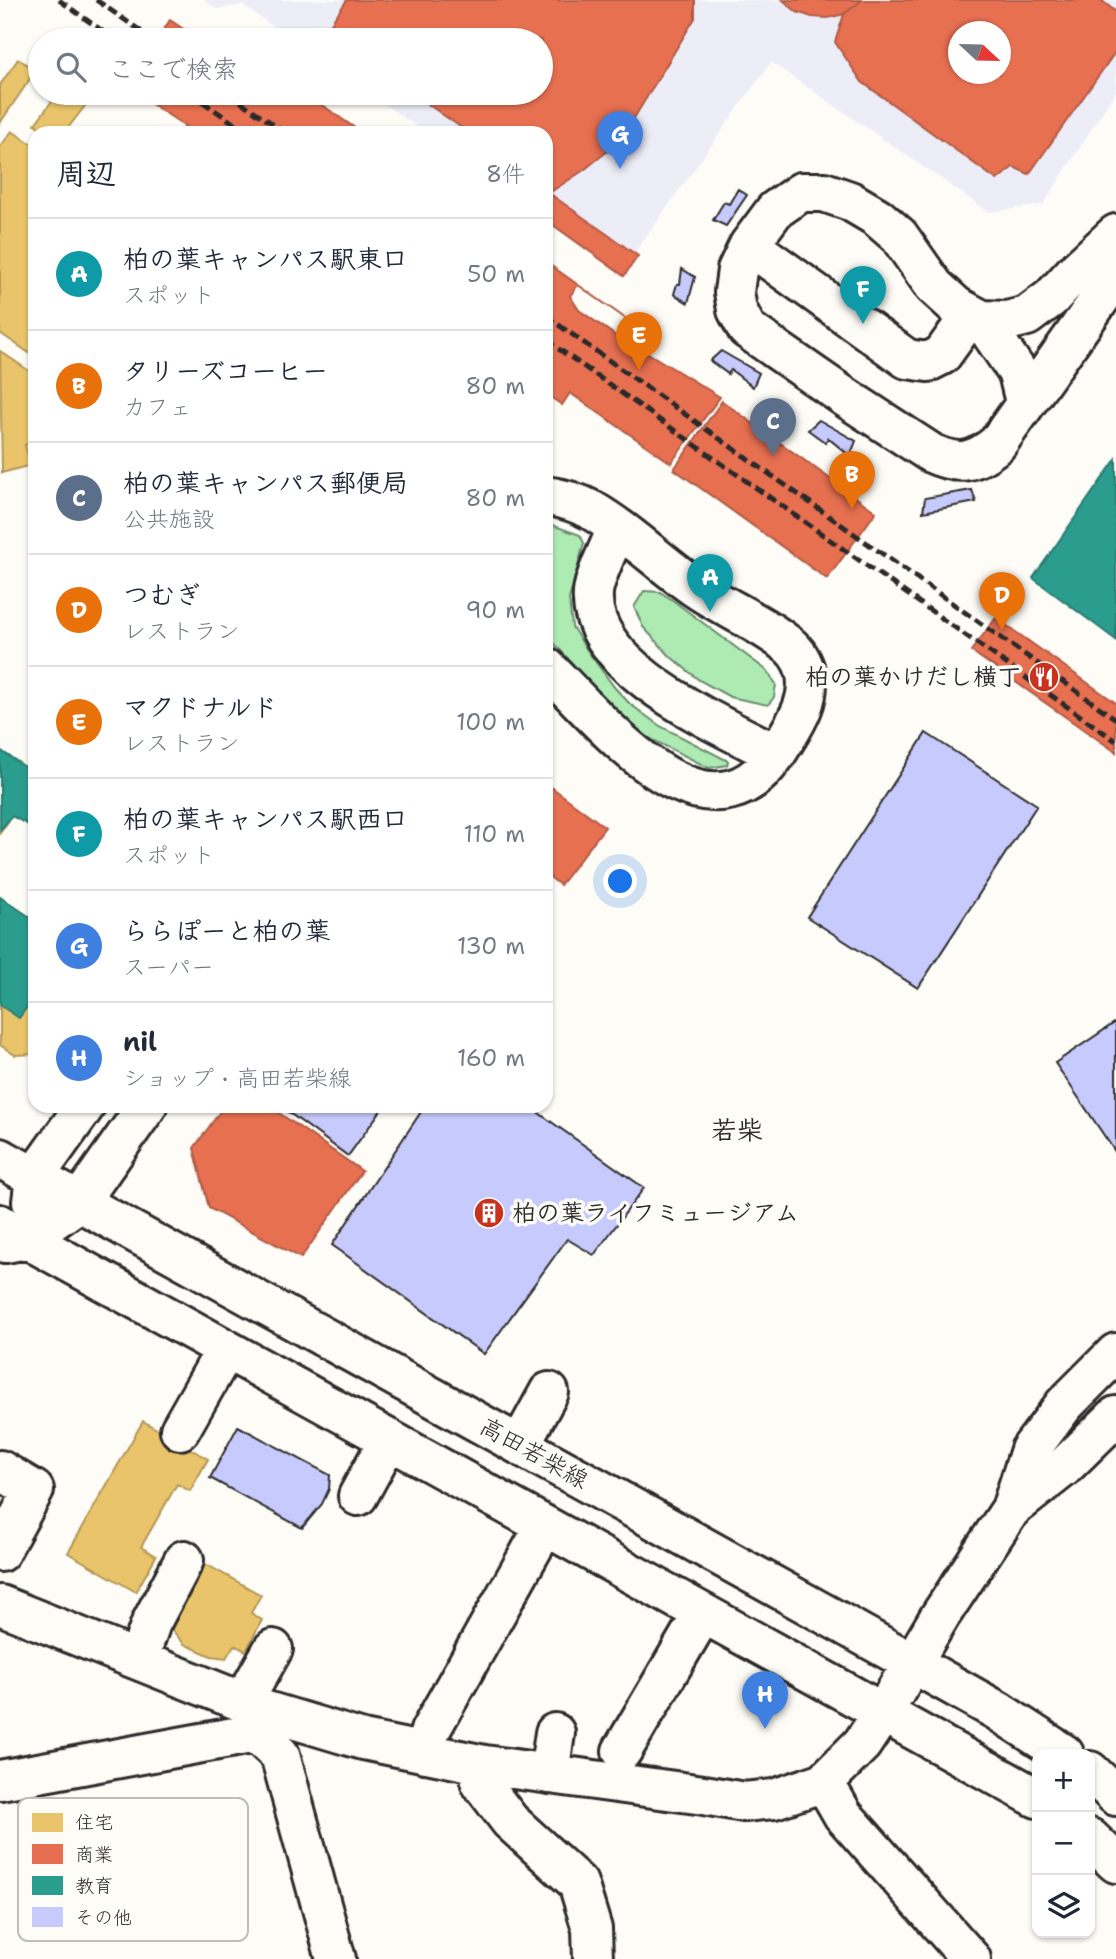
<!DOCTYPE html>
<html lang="ja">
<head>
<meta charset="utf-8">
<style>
	body { margin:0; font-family:"Shantell Sans","Klee One",sans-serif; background:#f2f2f3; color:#1f2937 }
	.controls { position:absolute; right:21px; bottom:21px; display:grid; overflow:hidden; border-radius:14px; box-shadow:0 2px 5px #0004 }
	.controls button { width:63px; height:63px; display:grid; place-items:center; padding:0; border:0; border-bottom:2px solid #e0e1e3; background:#fff; color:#1f2937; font:35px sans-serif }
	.compass { position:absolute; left:948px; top:21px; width:63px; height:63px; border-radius:50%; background:#fff; box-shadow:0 2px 5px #0004; rotate:112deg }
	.you { position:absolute; left:621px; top:882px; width:24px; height:24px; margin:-18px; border:5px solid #fff; border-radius:50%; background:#1a73e8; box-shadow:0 0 0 10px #1a73e833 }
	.badge { display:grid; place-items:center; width:46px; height:46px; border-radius:50%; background:#b45309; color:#fff; font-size:23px; font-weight:700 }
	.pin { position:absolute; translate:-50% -58px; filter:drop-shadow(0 2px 4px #0008) }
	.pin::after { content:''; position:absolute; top:37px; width:24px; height:21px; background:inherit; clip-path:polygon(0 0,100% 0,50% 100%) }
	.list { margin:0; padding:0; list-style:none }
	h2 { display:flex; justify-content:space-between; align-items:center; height:91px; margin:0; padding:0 28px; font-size:30px }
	h2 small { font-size:23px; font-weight:400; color:#747a83 }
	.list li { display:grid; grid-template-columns:46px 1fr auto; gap:21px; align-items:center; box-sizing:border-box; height:112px; padding:0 28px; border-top:2px solid #e0e1e3 }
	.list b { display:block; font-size:26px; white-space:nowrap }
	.list p { margin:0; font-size:23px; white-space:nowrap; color:#747a83 }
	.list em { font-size:23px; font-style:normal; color:#747a83 }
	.icon { flex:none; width:38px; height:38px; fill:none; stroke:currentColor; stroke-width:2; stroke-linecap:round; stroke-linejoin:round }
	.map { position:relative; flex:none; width:1116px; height:1959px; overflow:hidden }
	.search { position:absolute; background:#fff; box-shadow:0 2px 5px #0004; left:28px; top:28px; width:525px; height:77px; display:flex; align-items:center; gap:18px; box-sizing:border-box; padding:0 24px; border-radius:38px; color:#747a83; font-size:26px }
	.panel { position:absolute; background:#fff; box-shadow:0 2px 5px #0004; left:28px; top:126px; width:525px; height:987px; border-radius:21px }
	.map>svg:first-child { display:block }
</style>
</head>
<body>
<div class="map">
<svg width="1116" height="1959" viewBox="0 0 1116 1959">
	<rect width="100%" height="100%" fill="#fdfcf7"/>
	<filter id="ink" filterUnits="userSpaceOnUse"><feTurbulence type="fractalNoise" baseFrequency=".0143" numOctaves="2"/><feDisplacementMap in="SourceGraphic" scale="14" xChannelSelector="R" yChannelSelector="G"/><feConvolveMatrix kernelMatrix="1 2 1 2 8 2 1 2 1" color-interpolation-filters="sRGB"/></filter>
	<g filter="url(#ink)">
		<path fill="#ededf8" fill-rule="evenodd" d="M 204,0 L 1116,0 L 1116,91 L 1043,205 L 989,212 L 771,62 L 622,270 L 546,217 L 546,133 L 426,133 L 368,93 L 541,93 L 541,40 L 293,40 L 242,5 L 217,9 ZM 958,32 L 1000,32 L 1000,74 L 958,74 Z"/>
		<path fill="#adebb3" stroke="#6c8b6f" stroke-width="2" d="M 552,525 L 580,535 L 584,543 L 569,599 L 572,627 L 589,653 L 615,688 L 630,704 L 660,726 L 728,761 L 727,765 L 709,768 L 645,736 L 605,700 L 546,634 L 546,527 Z
			M 644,591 L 660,592 L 671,599 L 766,670 L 776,684 L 774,697 L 768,705 L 730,697 L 699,680 L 671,657 L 643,627 L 634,607 Z"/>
		<path fill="#e9c46a" stroke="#b09657" stroke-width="2" d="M 18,59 L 36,70 L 0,123 L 0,85 Z
			M 58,93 L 68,93 L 85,106 L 64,133 L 47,133 L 35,124 Z
			M 12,131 L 35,146 L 35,357 L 0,333 L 0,147 Z
			M 0,351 L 35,375 L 35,440 L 25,445 L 31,465 L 2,473 Z
			M 0,750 L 35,774 L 35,828 L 12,816 L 0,833 Z
			M 0,897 L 30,917 L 35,913 L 35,996 L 19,1018 L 0,1005 Z
			M 35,996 L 35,1054 L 15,1055 L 0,1045 L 0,1005 L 19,1018 Z
			M 143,1421 L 208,1459 L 190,1491 L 177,1484 L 141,1547 L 156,1556 L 136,1592 L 68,1553 Z
			M 202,1562 L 261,1595 L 251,1613 L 262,1620 L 246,1651 L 234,1645 L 226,1658 L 211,1656 L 184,1644 L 167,1624 Z"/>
		<path fill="#e76f51" stroke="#af5b46" stroke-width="2" fill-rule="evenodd" d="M 347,0 L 695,0 L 695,18 L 620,141 L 584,170 L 552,191 L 546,187 L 546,133 L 469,133 L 412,93 L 541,93 L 541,40 L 337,40 L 325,32 Z
			M 783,0 L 862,0 L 844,14 L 828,18 L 812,17 L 797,12 Z
			M 862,0 L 1101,0 L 1116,12 L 1116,51 L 1029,174 L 1013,167 L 997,180 L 862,82 L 835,42 L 844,14 ZM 958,32 L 1000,32 L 1000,74 L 958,74 Z
			M 170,20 L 200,40 L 157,40 Z
			M 135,93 L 305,93 L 362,133 L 180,133 L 185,126 Z
			M 546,191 L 638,256 L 624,276 L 546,220 Z
			M 546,262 L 629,321 L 620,336 L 720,397 L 671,463 L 570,393 L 562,405 L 546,394 Z
			M 578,285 L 629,321 L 619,338 L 579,310 L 570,296 Z
			M 722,401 L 876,512 L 827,579 L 674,469 Z
			M 996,618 L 1116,703 L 1116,752 L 971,651 Z
			M 546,783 L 605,827 L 560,885 L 546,874 Z
			M 224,1106 L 269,1106 L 362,1171 L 301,1258 L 209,1208 L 194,1148 Z"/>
		<path fill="#2a9d8f" stroke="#2a7b71" stroke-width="2" d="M 1116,459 L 1116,640 L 1033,578 Z
			M 0,750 L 35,774 L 35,828 L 12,816 L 0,830 Z
			M 0,897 L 30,917 L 35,913 L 35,996 L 19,1018 L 0,1005 Z"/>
		<path fill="#c7cafc" stroke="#2b2b2b" stroke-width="2" d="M 738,189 L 747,195 L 726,226 L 713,220 L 724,202 L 729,204 Z
			M 682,269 L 695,277 L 688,303 L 674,294 L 677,284 L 680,284 Z
			M 721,351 L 759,373 L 753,387 L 731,370 L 728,374 L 710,361 Z
			M 819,420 L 856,441 L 850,456 L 828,438 L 826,443 L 808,430 Z
			M 972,490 L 976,502 L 923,512 L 925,498 Z
			M 926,733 L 1037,805 L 918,988 L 807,917 Z
			M 1116,1022 L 1116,1153 L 1055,1063 Z
			M 280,1106 L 384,1106 L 348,1156 Z
			M 425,1106 L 529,1106 L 644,1188 L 594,1255 L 567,1239 L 484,1354 L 332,1245 Z
			M 238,1426 L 330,1475 L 329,1489 L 322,1504 L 302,1528 L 210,1478 Z"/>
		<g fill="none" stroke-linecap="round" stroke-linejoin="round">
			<g stroke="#2b2b2b" stroke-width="44">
				<path id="minor" d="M 1116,234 L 1073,274 L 1051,298 L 1027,316 L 1007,321 L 982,320 L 956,306 L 934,286 L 899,236 L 877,217 L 850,201 L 824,192 L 801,192 L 775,210 L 749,245 L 737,270 L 734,292 L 737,310 L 747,329 L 845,397 L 931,453 C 959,466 974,463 997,444 L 1102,296 L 1116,255
					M 749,245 L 907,359 L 928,362 L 942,355 L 970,316
					M 982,320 L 1018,373 L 1025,402
					M 546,496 C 563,498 576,502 591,510 C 629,532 661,564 697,589 C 725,608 757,621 783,641 C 794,648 801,657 805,670 C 813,699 795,724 780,748 C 710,862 602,721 546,667
					M 617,528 C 611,544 594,577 593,593 C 587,669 721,725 776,754
					M 0,1158 L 841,1623 L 998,1711 L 1064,1754
					M 32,1202 L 35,1176 L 85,1106
					M 0,1224 L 1037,1798
					M 5,1243 L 27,1239 L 80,1201 L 147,1106
					M 180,1430 L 226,1349
					M 520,1445 L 549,1392
					M 0,1470 L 34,1490 L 0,1552
					M 358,1496 L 389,1439
					M 1011,1509 L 1064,1467 L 1116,1416
					M 0,1605 L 263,1710 L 363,1740 L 485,1765 L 704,1795 L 744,1802 L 774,1799 L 824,1782 L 862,1744 L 884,1711 L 940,1616 L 1011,1509 L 1030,1450 L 1064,1405 L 1116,1353
					M 138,1660 L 151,1623 L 184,1560
					M 243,1702 L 273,1649
					M 256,1733 L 280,1755 L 336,1959
					M 622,1751 L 703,1613
					M 425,1753 L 430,1731 L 545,1526
					M 485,1765 L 481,1783 L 510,1821 L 578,1883 L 592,1929 L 593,1959
					M 1090,1771 L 1116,1796
					M 549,1774 L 555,1733
					M 0,1780 L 256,1733 L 263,1710
					M 824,1782 L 843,1815 L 971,1959
					M 1090,1838 L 1116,1863"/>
			</g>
			<use href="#minor" stroke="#fdfcf7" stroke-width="38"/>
			<path stroke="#2b2b2b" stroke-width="5" stroke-dasharray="10 5" stroke-linecap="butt" d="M 59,0 L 115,40
				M 96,0 L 154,40
				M 190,93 L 248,133
				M 228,93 L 286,133
				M 546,316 L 1116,719
				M 546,340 L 1116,741"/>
		</g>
	</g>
	<defs>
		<g id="restaurant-disc" transform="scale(1.575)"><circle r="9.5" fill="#c8321e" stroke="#fdfcf7"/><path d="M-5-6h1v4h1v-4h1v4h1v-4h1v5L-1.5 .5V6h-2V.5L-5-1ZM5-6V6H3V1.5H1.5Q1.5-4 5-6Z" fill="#fff"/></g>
		<g id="building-disc" transform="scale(1.575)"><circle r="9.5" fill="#c8321e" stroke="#fdfcf7"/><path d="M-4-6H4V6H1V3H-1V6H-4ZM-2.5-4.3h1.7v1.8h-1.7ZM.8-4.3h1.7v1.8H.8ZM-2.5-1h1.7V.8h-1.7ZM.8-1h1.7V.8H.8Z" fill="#fff"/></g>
	</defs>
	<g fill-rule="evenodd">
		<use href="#restaurant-disc" x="1044" y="677"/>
		<use href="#building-disc" x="489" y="1213"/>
	</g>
	<g text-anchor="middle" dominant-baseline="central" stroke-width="7" stroke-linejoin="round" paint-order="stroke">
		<g font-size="24" font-weight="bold" fill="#2b2b2b" stroke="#fdfcf7" text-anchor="end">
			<text x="1021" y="677">柏の葉かけだし横丁</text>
			<text x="512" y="1213" text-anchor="start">柏の葉ライフミュージアム</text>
		</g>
		<g font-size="24" fill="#2b2b2b" stroke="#fdfcf7">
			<text transform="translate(534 1453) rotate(29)">高田若柴線</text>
		</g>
		<g font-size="26" font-weight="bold" fill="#2b2b2b" stroke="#fdfcf7">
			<text x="737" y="1129">若柴</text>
		</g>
	</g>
	<rect x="18" y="1798" width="230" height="143" rx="10" fill="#fdfcf7" stroke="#bebdba" stroke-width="2"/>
	<rect x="32" y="1813" width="31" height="19" fill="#e9c46a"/>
	<rect x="32" y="1844" width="31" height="20" fill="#e76f51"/>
	<rect x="32" y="1876" width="31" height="19" fill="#2a9d8f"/>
	<rect x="32" y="1907" width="31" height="20" fill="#c7cafc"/>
	<g font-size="19" fill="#2b2b2b">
		<text x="75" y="1829">住宅</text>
		<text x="75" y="1861">商業</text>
		<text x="75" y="1892">教育</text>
		<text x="75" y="1924">その他</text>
	</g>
</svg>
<div class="controls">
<button>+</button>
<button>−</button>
<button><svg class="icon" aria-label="layers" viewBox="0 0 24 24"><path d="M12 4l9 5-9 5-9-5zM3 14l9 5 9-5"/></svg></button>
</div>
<svg class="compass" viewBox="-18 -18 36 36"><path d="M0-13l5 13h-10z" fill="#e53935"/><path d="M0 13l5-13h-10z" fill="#747a83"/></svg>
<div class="you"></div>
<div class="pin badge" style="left:710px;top:612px;background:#0f9aa8">A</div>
<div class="pin badge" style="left:852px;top:509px;background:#e8710a">B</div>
<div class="pin badge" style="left:773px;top:456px;background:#5c6f8a">C</div>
<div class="pin badge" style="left:1002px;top:630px;background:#e8710a">D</div>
<div class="pin badge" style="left:639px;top:370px;background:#e8710a">E</div>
<div class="pin badge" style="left:863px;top:324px;background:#0f9aa8">F</div>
<div class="pin badge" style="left:620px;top:169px;background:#3f7fe0">G</div>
<div class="pin badge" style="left:765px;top:1729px;background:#3f7fe0">H</div>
<div class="search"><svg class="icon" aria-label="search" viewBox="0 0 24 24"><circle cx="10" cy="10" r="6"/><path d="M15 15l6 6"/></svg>ここで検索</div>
<section class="panel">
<h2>周辺<small>8件</small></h2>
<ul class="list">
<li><span class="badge" style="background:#0f9aa8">A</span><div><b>柏の葉キャンパス駅東口</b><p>スポット</p></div><em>50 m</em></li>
<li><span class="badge" style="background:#e8710a">B</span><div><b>タリーズコーヒー</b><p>カフェ</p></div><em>80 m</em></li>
<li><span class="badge" style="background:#5c6f8a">C</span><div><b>柏の葉キャンパス郵便局</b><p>公共施設</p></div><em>80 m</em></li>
<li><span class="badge" style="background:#e8710a">D</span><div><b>つむぎ</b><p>レストラン</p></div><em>90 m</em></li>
<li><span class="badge" style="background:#e8710a">E</span><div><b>マクドナルド</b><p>レストラン</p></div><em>100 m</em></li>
<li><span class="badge" style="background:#0f9aa8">F</span><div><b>柏の葉キャンパス駅西口</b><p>スポット</p></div><em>110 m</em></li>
<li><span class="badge" style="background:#3f7fe0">G</span><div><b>ららぽーと柏の葉</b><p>スーパー</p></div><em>130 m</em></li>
<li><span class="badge" style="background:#3f7fe0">H</span><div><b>nil</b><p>ショップ · 高田若柴線</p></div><em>160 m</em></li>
</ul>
</section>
</div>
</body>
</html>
